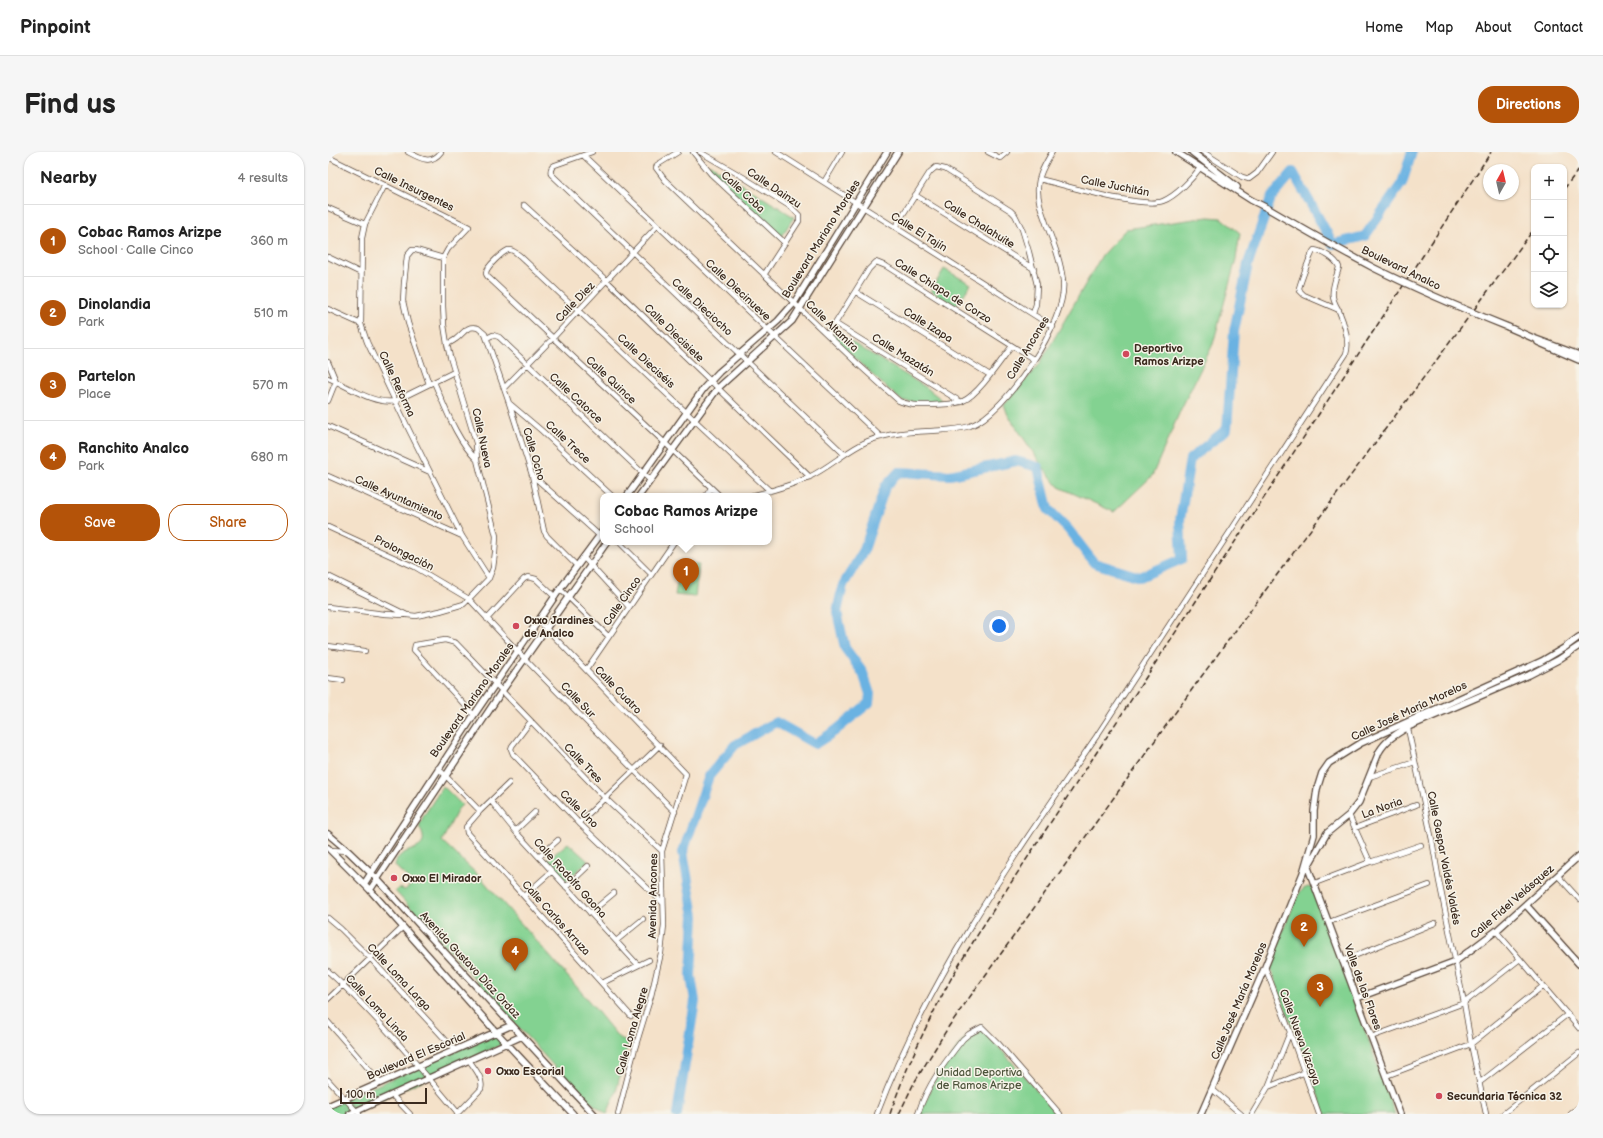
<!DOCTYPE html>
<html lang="en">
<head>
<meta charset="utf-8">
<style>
	body { margin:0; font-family:"Balsamiq Sans",sans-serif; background:#f6f6f6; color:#222 }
	.controls { position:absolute; right:12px; top:12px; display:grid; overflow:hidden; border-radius:8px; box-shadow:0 1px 3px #0004 }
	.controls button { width:36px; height:36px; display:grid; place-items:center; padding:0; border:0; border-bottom:1px solid #e0e0e0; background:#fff; color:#222; font:20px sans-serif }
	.compass { position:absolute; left:1155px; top:12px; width:36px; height:36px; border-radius:50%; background:#fff; box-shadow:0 1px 3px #0004; rotate:8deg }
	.scale { position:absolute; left:12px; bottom:10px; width:87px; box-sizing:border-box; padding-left:4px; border:2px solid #3b2a1e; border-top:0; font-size:11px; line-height:14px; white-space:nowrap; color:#3b2a1e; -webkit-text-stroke:3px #f7f3e8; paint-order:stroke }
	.you { position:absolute; left:671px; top:474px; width:14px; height:14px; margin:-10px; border:3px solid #fff; border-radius:50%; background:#1a73e8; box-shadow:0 0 0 6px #1a73e833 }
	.badge { display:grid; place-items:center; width:26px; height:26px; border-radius:50%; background:#b45309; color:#fff; font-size:13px; font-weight:700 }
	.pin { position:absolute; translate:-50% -33px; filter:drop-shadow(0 1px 2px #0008) }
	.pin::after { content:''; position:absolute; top:21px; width:14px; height:12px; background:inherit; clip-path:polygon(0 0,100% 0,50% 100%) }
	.popup { position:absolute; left:272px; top:341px; width:172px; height:52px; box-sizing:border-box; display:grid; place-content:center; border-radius:8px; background:#fff; filter:drop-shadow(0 1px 3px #0005); font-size:13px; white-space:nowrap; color:#767676 }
	.popup b { font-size:15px; color:#222 }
	.popup::after { content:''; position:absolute; left:50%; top:100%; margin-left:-8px; border:8px solid transparent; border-top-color:#fff }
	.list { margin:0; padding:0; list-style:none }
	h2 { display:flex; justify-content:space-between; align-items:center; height:52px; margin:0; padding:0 16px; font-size:17px }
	h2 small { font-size:13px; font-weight:400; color:#767676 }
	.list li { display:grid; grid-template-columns:26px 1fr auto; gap:12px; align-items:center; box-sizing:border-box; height:72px; padding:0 16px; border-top:1px solid #e0e0e0 }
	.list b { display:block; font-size:15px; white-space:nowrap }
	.list p { margin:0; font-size:13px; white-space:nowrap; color:#767676 }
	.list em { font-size:13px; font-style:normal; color:#767676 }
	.actions { display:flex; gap:8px; padding:12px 16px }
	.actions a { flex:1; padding:9px 0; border:1px solid #b45309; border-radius:16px; text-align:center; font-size:14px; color:#b45309 }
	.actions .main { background:#b45309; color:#fff }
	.icon { flex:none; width:22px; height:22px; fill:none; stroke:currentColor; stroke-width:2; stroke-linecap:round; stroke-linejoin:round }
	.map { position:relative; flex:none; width:1251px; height:962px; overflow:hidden; border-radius:16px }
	header { display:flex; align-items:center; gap:24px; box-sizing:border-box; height:56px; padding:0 20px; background:#fff; border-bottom:1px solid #e0e0e0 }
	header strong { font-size:19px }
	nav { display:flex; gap:22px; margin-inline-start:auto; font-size:14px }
	.intro { display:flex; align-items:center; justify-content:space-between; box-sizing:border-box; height:96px; padding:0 24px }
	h1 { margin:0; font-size:28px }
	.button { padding:10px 18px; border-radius:16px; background:#b45309; color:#fff; font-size:14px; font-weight:700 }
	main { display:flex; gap:24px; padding:0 24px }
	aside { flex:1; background:#fff; border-radius:16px; box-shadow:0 1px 3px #0004 }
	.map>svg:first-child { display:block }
</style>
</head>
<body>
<header>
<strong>Pinpoint</strong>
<nav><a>Home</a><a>Map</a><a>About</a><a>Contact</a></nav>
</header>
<div class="intro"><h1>Find us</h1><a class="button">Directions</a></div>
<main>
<aside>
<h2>Nearby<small>4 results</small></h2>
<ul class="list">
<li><span class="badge">1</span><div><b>Cobac Ramos Arizpe</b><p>School · Calle Cinco</p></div><em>360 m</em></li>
<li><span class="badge">2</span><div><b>Dinolandia</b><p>Park</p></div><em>510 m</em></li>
<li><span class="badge">3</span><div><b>Partelon</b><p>Place</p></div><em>570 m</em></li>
<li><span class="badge">4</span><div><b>Ranchito Analco</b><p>Park</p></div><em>680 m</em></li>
</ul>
<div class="actions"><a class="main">Save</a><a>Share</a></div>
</aside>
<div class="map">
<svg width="1251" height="962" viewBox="0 0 1251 962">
	<defs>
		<pattern id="grass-tufts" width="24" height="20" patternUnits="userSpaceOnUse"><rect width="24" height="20" fill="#83d291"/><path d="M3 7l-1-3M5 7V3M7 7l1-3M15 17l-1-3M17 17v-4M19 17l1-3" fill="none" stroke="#72b47d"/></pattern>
	</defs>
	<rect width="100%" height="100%" fill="#f7f3e8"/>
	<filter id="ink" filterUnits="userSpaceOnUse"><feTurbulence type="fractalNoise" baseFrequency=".025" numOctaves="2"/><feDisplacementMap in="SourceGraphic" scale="8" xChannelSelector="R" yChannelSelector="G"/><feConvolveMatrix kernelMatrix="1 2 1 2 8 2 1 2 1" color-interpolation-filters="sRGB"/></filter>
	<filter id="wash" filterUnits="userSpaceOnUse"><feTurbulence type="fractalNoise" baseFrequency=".012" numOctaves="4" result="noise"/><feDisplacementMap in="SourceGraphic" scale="16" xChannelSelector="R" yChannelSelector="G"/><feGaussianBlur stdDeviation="0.9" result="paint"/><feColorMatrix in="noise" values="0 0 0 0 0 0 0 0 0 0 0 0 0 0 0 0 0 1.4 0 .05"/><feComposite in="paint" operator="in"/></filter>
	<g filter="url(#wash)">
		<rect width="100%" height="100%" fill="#f4e1c9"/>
		<path fill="url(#grass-tufts)" stroke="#5f7e58" d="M 168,881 L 177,891 L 101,925 L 92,915 Z
			M 91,915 L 100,926 L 28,959 L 17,947 Z
			M 16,947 L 27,959 L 22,962 L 0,962 L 0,955 Z"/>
		<path fill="#83d291" stroke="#5f7e58" d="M 383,13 L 466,65 L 453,85 L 387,24 L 379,14 Z
			M 880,65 L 893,66 L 912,81 L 908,107 L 885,192 L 853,257 L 824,324 L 786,360 L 731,335 L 717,318 L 680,263 L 676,253 L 711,213 L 774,103 L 798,77 Z
			M 616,117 L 643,132 L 628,154 L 603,139 Z
			M 507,180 L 596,234 L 613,247 L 614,251 L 574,249 L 550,228 L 503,184 Z
			M 353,410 L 371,413 L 367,445 L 347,443 Z
			M 115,634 L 134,653 L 130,657 L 114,689 L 153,726 L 255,842 L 291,886 L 300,891 L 288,940 L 279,962 L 251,942 L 67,739 L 71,736 L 77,738 L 85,731 L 67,714 C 69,690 108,706 91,674 L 95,665 Z
			M 240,691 L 260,709 L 238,729 L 219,708 Z
			M 980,735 L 984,736 L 987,739 L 1067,962 L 997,962 L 941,812 L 970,743 L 975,737 Z
			M 653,877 L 669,893 L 729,962 L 592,962 L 607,927 L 636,887 Z"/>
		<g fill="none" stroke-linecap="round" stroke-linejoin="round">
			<path stroke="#6bb2e2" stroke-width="10" d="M 349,962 L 367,849 L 363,824 L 366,764 L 355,700 L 381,624 L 407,593 L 448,570 L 487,592 L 507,579 L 541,551 L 542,542 L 535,521 L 517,496 L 509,460 L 515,433 L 536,398 L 557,335 L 571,320 L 622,323 L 688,309 L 710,315 L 720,357 L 740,377 L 766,411 L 812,425 L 854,407 L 852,368 L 862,307 L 899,277 L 906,179 L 920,112 L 943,46 L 965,20 L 1005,92 L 1037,84 L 1074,31 L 1084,0"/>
		</g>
	</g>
	<g filter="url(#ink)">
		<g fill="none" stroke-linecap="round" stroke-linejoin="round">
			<g stroke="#574538" stroke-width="6">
				<path id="minor" d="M 80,0 C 93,7 103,13 113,0
					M 264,0 L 227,13 C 223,15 222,18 223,22 L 516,302
					M 350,0 L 329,13 L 328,16 L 337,28 L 531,213 L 571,249 C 582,254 592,253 604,253 C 614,252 626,253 635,249 C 651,242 673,208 684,194
					M 365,0 L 383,22 L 457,91
					M 372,0 L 415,25 L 463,55 L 471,63 L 471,69 L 436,123
					M 448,0 L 725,175
					M 660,0 L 672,6 L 679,0
					M 875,0 L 914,25 L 921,27 L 929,21 L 944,0
					M 256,4 L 553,285
					M 0,5 L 141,75 L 120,97 L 115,106 L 115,154 L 116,173 L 119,192 L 122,205 L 148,291 L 149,308 L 168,384 L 167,401 L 165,416 L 161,426 L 136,452 L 112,459 L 88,464 L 79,463 L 0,424
					M 711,27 C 737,33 814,57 835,49 C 848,44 864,27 872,16
					M 496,30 L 514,0
					M 57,33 L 37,72 L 34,86 L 33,172 L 39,190 L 81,278 L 134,384 L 161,426
					M 587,43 L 706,117
					M 196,53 L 279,129 L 482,325
					M 0,56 L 37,72
					M 567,75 L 602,20 L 608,15 L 617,17 L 683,59 L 687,63 L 694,77 L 701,100 L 709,133 L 708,152 L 705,162
					M 0,105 L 33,121
					M 528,140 L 662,223
					M 0,157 L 33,172
					M 508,172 L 633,250
					M 500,183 L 541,117 L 548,110 L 558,114 L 705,207
					M 159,186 L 165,183 L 171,185 L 322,328
					M 119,192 C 122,191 125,189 128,187 C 136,181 138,173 150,176 L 157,182 L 181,251 L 204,323 L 216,379 L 219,384 L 249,414
					M 0,210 L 8,229 L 0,249
					M 0,226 C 20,234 45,253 67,249 L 126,220
					M 106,230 C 118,257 128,287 149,308
					M 101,232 L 80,171 L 75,149 L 76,131 L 79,104 L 84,98 L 88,98 L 115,106
					M 176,236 L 225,186 L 329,74
					M 181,251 L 214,279 L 284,344
					M 0,274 L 102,320
					M 204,323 L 272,384
					M 0,324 L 134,384
					M 378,344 L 383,336
					M 392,344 L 337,291 L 161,126 C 159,124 158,123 158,121 C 158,115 175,100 180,98 C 184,97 188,101 191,103 L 442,339
					M 423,344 C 442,339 463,334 481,325 C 502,315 519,298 540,289 C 560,281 582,280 603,279 C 616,278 629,278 642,274 C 678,261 740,168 735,129 C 733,110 726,92 719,74 C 715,62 709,49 710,36 C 710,23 718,11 724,0
					M 0,375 L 87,415 L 141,447 L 197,507 L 347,660
					M 291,390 L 323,422
					M 255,405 L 301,455
					M 232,437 L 280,484
					M 0,455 L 57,462 L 76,463
					M 159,467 L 196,427 L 200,425 L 208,427 L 227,445
					M 211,469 L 358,622 L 334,699 L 336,773 L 333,801 L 323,844 L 307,896 L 290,962
					M 0,494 L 37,499
					M 258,518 L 346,390
					M 0,526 L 15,528
					M 146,563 L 86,498 L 87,493 L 117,488 L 128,491 L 277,646 L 334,699
					M 203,569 L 184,594 L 183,597 L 185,602 L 251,671 L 335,751
					M 1079,572 L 1104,688 L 1111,729 L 1136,851 L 1143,892 L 1158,962
					M 110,616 L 152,659
					M 1041,625 L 1087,610
					M 181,631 L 152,659 L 138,675 L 139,681 L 303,864
					M 163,649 L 187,679 L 310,813
					M 1021,663 L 1042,710
					M 251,671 L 332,593
					M 1027,676 L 1088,653
					M 187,679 L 207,660
					M 2,698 L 20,699
					M 211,705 L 230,688
					M 1230,724 L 1251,747
					M 987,731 L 1042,710 L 1093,693
					M 238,735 L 260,714
					M 196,744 L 224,719
					M 262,761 L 286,741
					M 0,766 L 13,777 L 42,806 L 127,898
					M 1001,770 L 1101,733
					M 1168,779 L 1251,876
					M 288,789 L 315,767
					M 1014,809 L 1107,771
					M 937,815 L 962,880 L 991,962
					M 0,819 C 47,862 89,912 130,961
					M 274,831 L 321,808
					M 0,847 L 74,776
					M 0,870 L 52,930
					M 1043,885 L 1136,851 L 1192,807
					M 1058,924 L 1143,892 L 1215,834
					M 0,928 L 31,962
					M 1151,931 L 1240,862
					M 940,935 L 975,921
					M 884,937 L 913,962
					M 64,943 L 82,962
					M 129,962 L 153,937 C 156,926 146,916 141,908
					M 549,962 C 601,825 686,704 768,585 L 1018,202 C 1022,190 1016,171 1011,159 C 1009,155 1006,151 1005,145 C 1003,136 1009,124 1011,115 C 1008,107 994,99 986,98 C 983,101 973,129 971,136 L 972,139 L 976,143 L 1011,158
					M 590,962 C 599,933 617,910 635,887 L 641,882 L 654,875 L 670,891 L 732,962
					M 924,962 L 940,935 L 962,880
					M 1175,962 L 1251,901
					M 1243,962 L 1251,955"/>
			</g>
			<g stroke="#574538" stroke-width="8">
				<path id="tertiary" d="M 848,0 L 923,48 L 937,55
					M 864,0 L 909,35
					M 1180,175 L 1205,186 L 1251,203
					M 1210,190 L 1251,208
					M 299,344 L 376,236 L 391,220 L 450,169 L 466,151 L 559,0
					M 311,344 L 390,236 L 464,169 L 570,0
					M 0,682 L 20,699 L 49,727 L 266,962
					M 0,696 L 42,738 L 168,880 L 245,962
					M 979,713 L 1072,962
					M 979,716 L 999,681 L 1021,663 L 1031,650 L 1051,600 C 1058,588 1068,582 1080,575 L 1201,523 L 1230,508 L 1251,494
					M 36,732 L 146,563 L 232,437 L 275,379
					M 42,738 L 174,539 L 279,390
					M 1198,753 L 1251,812
					M 1029,846 L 1128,809 L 1168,779 L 1251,704
					M 0,954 L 184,873
					M 22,962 L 194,884
					M 873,962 L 937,815 L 975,721 L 986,683 L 986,659 L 989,637 L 994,621 L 1001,611 L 1033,591 L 1214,509 L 1236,496 L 1251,485"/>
			</g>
			<use href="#minor" stroke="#fff" stroke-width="4.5"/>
			<use href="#tertiary" stroke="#fff" stroke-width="5.5"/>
			<path stroke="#3b2a1e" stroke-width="1.5" stroke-dasharray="6 3" stroke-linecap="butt" d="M 1236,37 L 1251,17
				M 562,962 C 578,915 600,869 624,825 C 639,799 655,774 671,749 L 1163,0
				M 571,962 L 586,931 L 621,874 L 659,821 L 873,525 L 1206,77"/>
			<g stroke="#574538" stroke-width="8" stroke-linecap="butt">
				<path id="tertiary-bridge" d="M 939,56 C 975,77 1010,97 1046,116 C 1090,138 1135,157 1180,175"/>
			</g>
			<use href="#tertiary-bridge" stroke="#fff" stroke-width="5.5"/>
		</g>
	</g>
	<g fill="#d1495b" stroke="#f7f3e8" stroke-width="1.5">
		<circle cx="798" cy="202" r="4"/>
		<circle cx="188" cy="474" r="4"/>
		<circle cx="66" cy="726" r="4"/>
		<circle cx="160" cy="919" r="4"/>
		<circle cx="1111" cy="944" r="4"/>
	</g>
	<g text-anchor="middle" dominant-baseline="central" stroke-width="3" stroke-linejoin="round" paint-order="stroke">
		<g font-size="11" fill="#3b2a1e" stroke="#f7f3e8">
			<text transform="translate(787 34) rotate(11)">Calle Juchitán</text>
			<text transform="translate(446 36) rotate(34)">Calle Dainzu</text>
			<text transform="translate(86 37) rotate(26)">Calle Insurgentes</text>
			<text transform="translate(415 40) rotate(43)">Calle Coba</text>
			<text transform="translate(651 72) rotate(32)">Calle Chalahuite</text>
			<text transform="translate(591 80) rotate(32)">Calle El Tajín</text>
			<text transform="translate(493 87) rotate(-58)">Boulevard Mariano Morales</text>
			<text transform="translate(1073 116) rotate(26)">Boulevard Analco</text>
			<text transform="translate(410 138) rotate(43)">Calle Diecinueve</text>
			<text transform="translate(615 139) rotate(32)">Calle Chiapa de Corzo</text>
			<text transform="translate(247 150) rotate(-46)">Calle Diez</text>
			<text transform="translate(374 155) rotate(43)">Calle Dieciocho</text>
			<text transform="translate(600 173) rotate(32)">Calle Izapa</text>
			<text transform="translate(504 174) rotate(44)">Calle Altamira</text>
			<text transform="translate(346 181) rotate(44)">Calle Diecisiete</text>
			<text transform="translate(700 196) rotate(-59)">Calle Ancones</text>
			<text transform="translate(575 203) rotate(32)">Calle Mazatán</text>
			<text transform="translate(318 209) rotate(43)">Calle Dieciséis</text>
			<text transform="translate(283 228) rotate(43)">Calle Quince</text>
			<text transform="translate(69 232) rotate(65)">Calle Reforma</text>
			<text transform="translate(248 246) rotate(43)">Calle Catorce</text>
			<text transform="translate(154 286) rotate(78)">Calle Nueva</text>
			<text transform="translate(240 290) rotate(43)">Calle Trece</text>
			<text transform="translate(206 302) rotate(74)">Calle Ocho</text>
			<text transform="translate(71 346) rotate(24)">Calle Ayuntamiento</text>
			<text transform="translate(76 401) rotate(27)">Prolongación</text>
			<text transform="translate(294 449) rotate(-55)">Calle Cinco</text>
			<text transform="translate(290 538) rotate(46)">Calle Cuatro</text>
			<text transform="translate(144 548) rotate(-55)">Boulevard Mariano Morales</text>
			<text transform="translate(250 548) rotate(46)">Calle Sur</text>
			<text transform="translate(1081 559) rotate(-25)">Calle José María Morelos</text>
			<text transform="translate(255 611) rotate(46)">Calle Tres</text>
			<text transform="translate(1054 656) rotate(-20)">La Noria</text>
			<text transform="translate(251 657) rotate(45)">Calle Uno</text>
			<text transform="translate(1116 706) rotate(79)">Calle Gaspar Valdés Valdés</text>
			<text transform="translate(242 726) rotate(48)">Calle Rodolfo Gaona</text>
			<text transform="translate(325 744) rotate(-89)">Avenida Ancones</text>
			<text transform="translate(1184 750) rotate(-41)">Calle Fidel Velásquez</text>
			<text transform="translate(228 766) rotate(48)">Calle Carlos Arruza</text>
			<text transform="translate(142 813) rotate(47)">Avenida Gustavo Díaz Ordaz</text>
			<text transform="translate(71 825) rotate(47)">Calle Loma Larga</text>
			<text transform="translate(1035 835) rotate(70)">Valle de las Flores</text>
			<text transform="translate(911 849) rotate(-67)">Calle José María Morelos</text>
			<text transform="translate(49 856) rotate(47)">Calle Loma Linda</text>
			<text transform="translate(304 879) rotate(-74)">Calle Loma Alegre</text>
			<text transform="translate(972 885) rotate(70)">Calle Nueva Vizcaya</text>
			<text transform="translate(88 904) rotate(-23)">Boulevard El Escorial</text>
		</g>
		<g font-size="11" font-weight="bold" fill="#3b2a1e" stroke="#f7f3e8" text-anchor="start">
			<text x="806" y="196">Deportivo<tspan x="806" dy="13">Ramos Arizpe</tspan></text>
			<text x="196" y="468">Oxxo Jardines<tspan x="196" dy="13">de Analco</tspan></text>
			<text x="74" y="726">Oxxo El Mirador</text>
			<text x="168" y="919">Oxxo Escorial</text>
			<text x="1119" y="944">Secundaria Técnica 32</text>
		</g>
		<g font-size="11" fill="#4d543b" stroke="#f7f3e8">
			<text x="651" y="920">Unidad Deportiva<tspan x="651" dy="13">de Ramos Arizpe</tspan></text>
		</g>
	</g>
</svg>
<div class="controls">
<button>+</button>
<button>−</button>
<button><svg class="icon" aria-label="locate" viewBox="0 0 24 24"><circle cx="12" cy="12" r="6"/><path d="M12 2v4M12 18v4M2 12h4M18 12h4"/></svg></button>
<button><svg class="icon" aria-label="layers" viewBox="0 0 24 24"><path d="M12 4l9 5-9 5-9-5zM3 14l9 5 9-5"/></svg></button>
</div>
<svg class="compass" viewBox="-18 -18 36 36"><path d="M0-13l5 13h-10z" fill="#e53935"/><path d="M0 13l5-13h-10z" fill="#767676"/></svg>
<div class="scale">100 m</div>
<div class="you"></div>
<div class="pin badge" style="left:358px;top:439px">1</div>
<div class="popup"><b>Cobac Ramos Arizpe</b>School</div>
<div class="pin badge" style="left:976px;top:795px">2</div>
<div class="pin badge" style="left:992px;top:855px">3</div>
<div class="pin badge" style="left:187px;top:819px">4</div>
</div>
</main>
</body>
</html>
